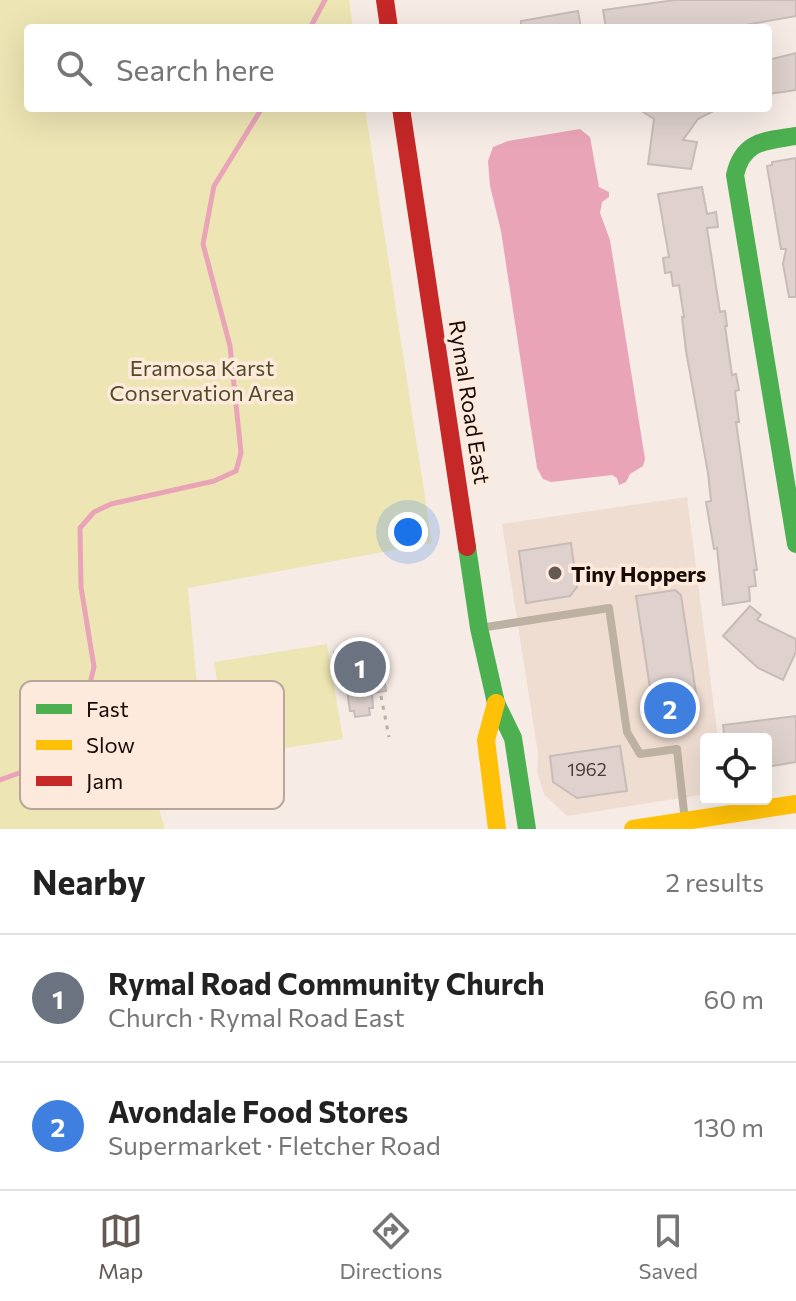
<!DOCTYPE html>
<html lang="en">
<head>
<meta charset="utf-8">
<style>
	body { margin:0; font-family:Commissioner,sans-serif; background:#f2f2f2; color:#222 }
	.controls { position:absolute; right:24px; bottom:24px; display:grid; overflow:hidden; border-radius:8px; box-shadow:0 8px 32px #0002 }
	.controls button { width:72px; height:72px; display:grid; place-items:center; padding:0; border:0; border-bottom:2px solid #e0e0e0; background:#fff; color:#222; font:40px sans-serif }
	.you { position:absolute; left:408px; top:532px; width:28px; height:28px; margin:-20px; border:6px solid #fff; border-radius:50%; background:#1a73e8; box-shadow:0 0 0 12px #1a73e833 }
	.badge { display:grid; place-items:center; width:52px; height:52px; border-radius:50%; background:#645953; color:#fff; font-size:26px; font-weight:700 }
	.pin { position:absolute; translate:-50% -50%; border:4px solid #fff; box-shadow:0 2px 8px #0006 }
	.list { margin:0; padding:0; list-style:none }
	h2 { display:flex; justify-content:space-between; align-items:center; height:104px; margin:0; padding:0 32px; font-size:34px }
	h2 small { font-size:26px; font-weight:400; color:#767676 }
	.list li { display:grid; grid-template-columns:52px 1fr auto; gap:24px; align-items:center; box-sizing:border-box; height:128px; padding:0 32px; border-top:2px solid #e0e0e0 }
	.list b { display:block; font-size:30px; white-space:nowrap }
	.list p { margin:0; font-size:26px; white-space:nowrap; color:#767676 }
	.list em { font-size:26px; font-style:normal; color:#767676 }
	.icon { flex:none; width:44px; height:44px; fill:none; stroke:currentColor; stroke-width:2; stroke-linecap:round; stroke-linejoin:round }
	.map { position:relative; flex:none; width:796px; height:829px; overflow:hidden }
	.search { position:absolute; background:#fff; box-shadow:0 8px 32px #0002; left:24px; right:24px; top:24px; height:88px; display:flex; align-items:center; gap:20px; box-sizing:border-box; padding:0 28px; border-radius:8px; color:#767676; font-size:30px }
	.sheet { height:360px; background:#fff }
	nav { display:flex; justify-content:space-around; align-items:center; box-sizing:border-box; height:112px; border-top:2px solid #e0e0e0; background:#fff; font-size:22px; color:#767676 }
	nav a { display:grid; justify-items:center; gap:4px }
	nav .on { color:#645953 }
	.map>svg:first-child { display:block }
</style>
</head>
<body>
<div class="map">
<svg width="796" height="829" viewBox="0 0 796 829">
	<rect width="100%" height="100%" fill="#f6ebe5"/>
	<path fill="#efddd2" d="M 687,497 L 718,739 L 706,739 L 706,794 L 567,816 L 544,794 L 537,772 L 538,753 L 502,524 Z"/>
	<path fill="#eee5b4" d="M 0,0 L 349,0 L 353,28 L 28,28 L 28,108 L 365,108 L 432,543 L 188,588 L 203,750 L 146,765 L 165,829 L 0,829 Z
		M 327,644 L 343,739 L 229,757 L 214,662 Z"/>
	<path fill="#e9a4b8" d="M 580,129 L 590,137 L 599,187 L 609,192 L 609,197 L 602,202 L 600,213 L 610,240 L 645,459 L 643,466 L 630,474 L 626,482 L 619,485 L 617,478 L 612,475 L 551,482 L 543,479 L 537,468 L 501,231 L 490,186 L 488,161 L 493,147 L 508,141 Z"/>
	<g fill="none" stroke-linecap="round" stroke-linejoin="round">
		<path stroke="#e9a4b8" stroke-width="5" d="M 310,28 L 325,0
			M 0,780 L 25,771 L 68,742 L 82,717 L 94,667 L 81,587 L 80,528 L 94,512 L 111,504 L 214,481 L 236,471 L 241,453 L 230,346 L 203,244 L 214,186 L 262,108"/>
	</g>
	<path fill="#ded1ce" stroke="#c8bcb8" stroke-width="2" d="M 675,0 L 796,0 L 796,16 L 728,28 L 606,28 L 603,10 Z
		M 578,11 L 581,28 L 521,28 L 521,21 Z
		M 796,53 L 796,90 L 768,94 L 768,60 Z
		M 637,108 L 719,108 L 698,119 L 683,140 L 697,142 L 691,169 L 648,164 L 654,119 Z
		M 796,158 L 796,297 L 789,297 L 783,264 L 786,249 L 781,249 L 767,166 L 772,165 L 772,162 Z
		M 702,187 L 707,214 L 716,212 L 718,227 L 707,228 L 720,312 L 725,311 L 727,326 L 725,326 L 732,375 L 736,374 L 739,390 L 735,391 L 739,422 L 736,422 L 757,570 L 754,570 L 756,586 L 749,587 L 750,601 L 723,605 L 717,548 L 714,549 L 706,502 L 711,501 L 708,473 L 686,351 L 682,317 L 684,317 L 679,285 L 673,286 L 671,272 L 665,273 L 663,258 L 669,257 L 658,194 Z
		M 571,543 L 577,587 L 570,596 L 526,603 L 519,551 Z
		M 675,590 L 681,595 L 699,713 L 694,721 L 656,727 L 636,596 Z
		M 750,606 L 761,615 L 757,620 L 796,639 L 796,652 L 783,680 L 758,668 L 723,636 Z
		M 380,646 L 386,691 L 372,693 L 373,708 L 369,708 L 370,715 L 355,717 L 354,711 L 350,711 L 346,683 L 339,684 L 334,652 Z
		M 796,716 L 796,762 L 766,767 L 766,739 L 725,739 L 723,725 Z
		M 620,746 L 627,791 L 577,798 L 553,782 L 550,756 Z"/>
	<g fill="none" stroke-linecap="round" stroke-linejoin="round">
		<path stroke="#bab0a5" stroke-width="3" stroke-dasharray="4 6" stroke-linecap="butt" d="M 381,696 L 389,737"/>
		<path stroke="#bdb1a2" stroke-width="8" d="M 480,628 L 609,608 L 627,732 L 640,754 L 677,749 L 685,821"/>
		<path stroke="#4caf50" stroke-width="18" d="M 796,136 C 765,141 743,140 735,175 L 796,544
			M 467,547 L 479,628 L 496,703 L 513,738 L 527,829"/>
		<path stroke="#ffc107" stroke-width="18" d="M 496,703 L 486,740 L 497,829
			M 633,829 L 796,804"/>
		<path stroke="#c62828" stroke-width="18" d="M 385,0 L 389,28
			M 401,108 L 467,547"/>
	</g>
	<circle fill="#645953" stroke="#fee9dd" stroke-width="3" cx="555" cy="573" r="8"/>
	<g text-anchor="middle" dominant-baseline="central" stroke-width="7" stroke-linejoin="round" paint-order="stroke">
		<g font-size="18" fill="#483c37">
			<text x="587" y="769">1962</text>
		</g>
		<g font-size="22" fill="#504d24" stroke="#fee9dd">
			<text x="202" y="367">Eramosa Karst<tspan x="202" dy="25">Conservation Area</tspan></text>
		</g>
		<g font-size="22" fill="#160b05" stroke="#fee9dd">
			<text transform="translate(470 402) rotate(81)">Rymal Road East</text>
		</g>
		<g font-size="22" font-weight="bold" fill="#160b05" stroke="#fee9dd" text-anchor="start">
			<text x="571" y="573">Tiny Hoppers</text>
		</g>
	</g>
	<rect x="20" y="681" width="264" height="128" rx="12" fill="#fee9dd" stroke="#b8a69c" stroke-width="2"/>
	<rect x="36" y="704" width="36" height="10" fill="#4caf50"/>
	<rect x="36" y="740" width="36" height="10" fill="#ffc107"/>
	<rect x="36" y="776" width="36" height="10" fill="#c62828"/>
	<g font-size="22" fill="#160b05">
		<text x="86" y="717">Fast</text>
		<text x="86" y="753">Slow</text>
		<text x="86" y="789">Jam</text>
	</g>
</svg>
<div class="controls">
<button><svg class="icon" aria-label="locate" viewBox="0 0 24 24"><circle cx="12" cy="12" r="6"/><path d="M12 2v4M12 18v4M2 12h4M18 12h4"/></svg></button>
</div>
<div class="you"></div>
<div class="pin badge" style="left:360px;top:667px;background:#6b7280">1</div>
<div class="pin badge" style="left:670px;top:708px;background:#3f7fe0">2</div>
<div class="search"><svg class="icon" aria-label="search" viewBox="0 0 24 24"><circle cx="10" cy="10" r="6"/><path d="M15 15l6 6"/></svg>Search here</div>
</div>
<section class="sheet">
<h2>Nearby<small>2 results</small></h2>
<ul class="list">
<li><span class="badge" style="background:#6b7280">1</span><div><b>Rymal Road Community Church</b><p>Church · Rymal Road East</p></div><em>60 m</em></li>
<li><span class="badge" style="background:#3f7fe0">2</span><div><b>Avondale Food Stores</b><p>Supermarket · Fletcher Road</p></div><em>130 m</em></li>
</ul>
</section>
<nav>
<a class="on"><svg class="icon" aria-label="map" viewBox="0 0 24 24"><path d="M3 6l6-2 6 2 6-2v14l-6 2-6-2-6 2zM9 4v14M15 6v14"/></svg>Map</a>
<a><svg class="icon" aria-label="directions" viewBox="0 0 24 24"><path d="M12 3l9 9-9 9-9-9zM9 14v-3h6M13 9l2 2-2 2"/></svg>Directions</a>
<a><svg class="icon" aria-label="saved" viewBox="0 0 24 24"><path d="M7 4h10v16l-5-4-5 4z"/></svg>Saved</a>
</nav>
</body>
</html>
